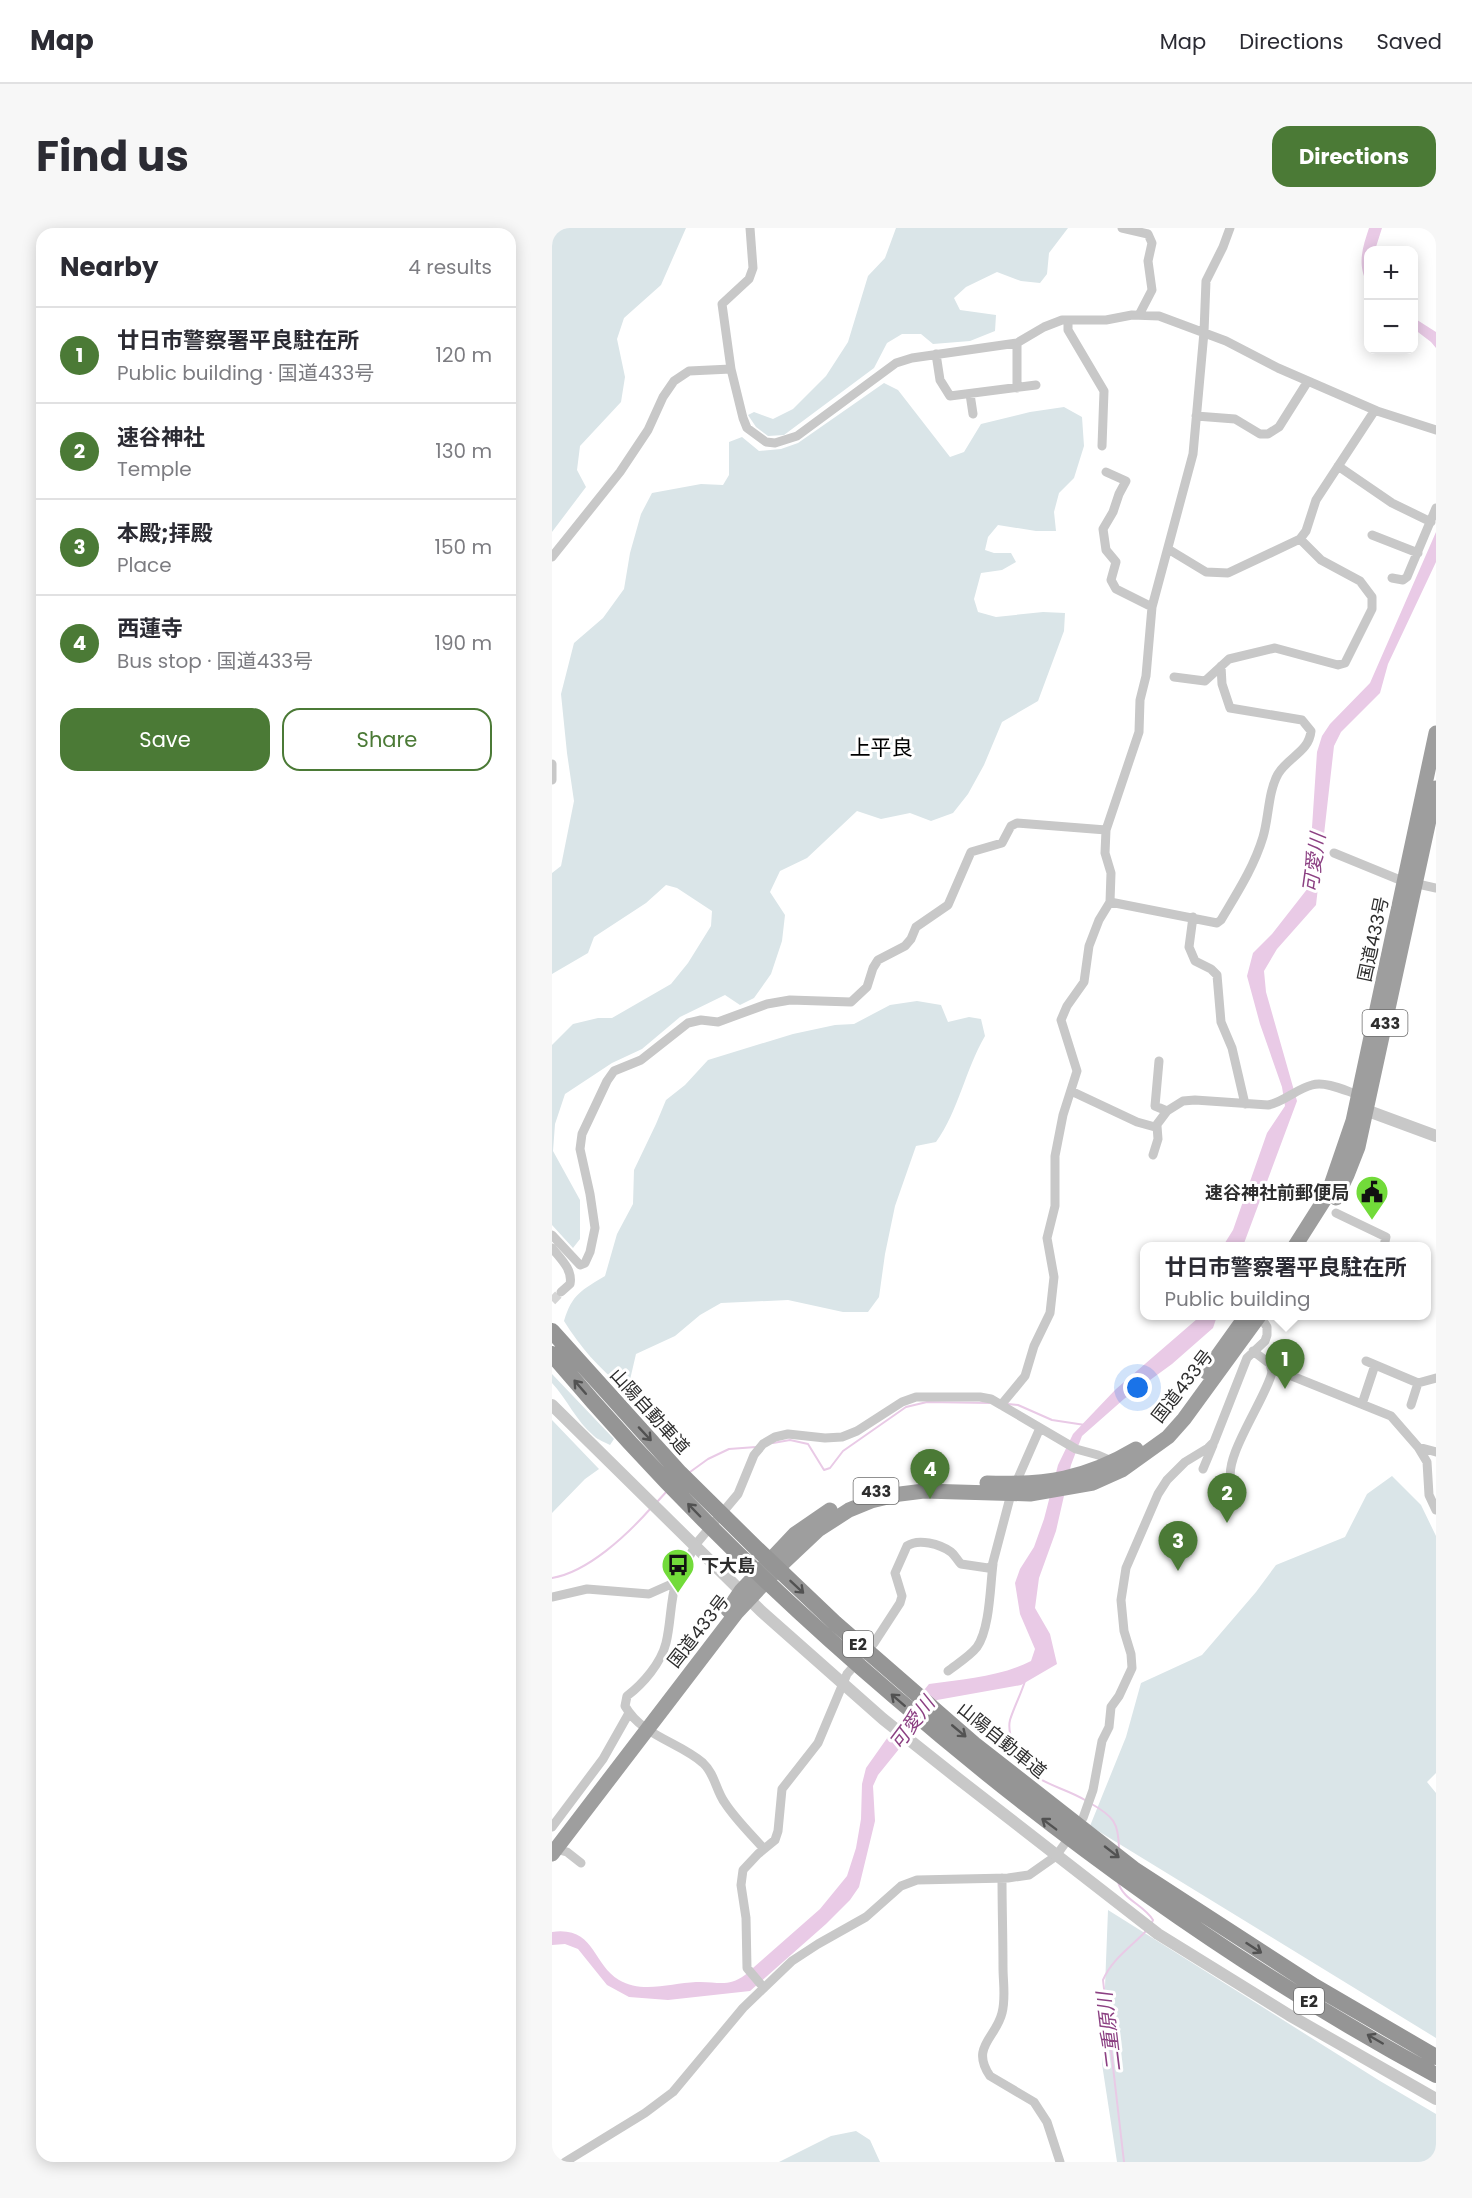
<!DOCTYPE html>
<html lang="en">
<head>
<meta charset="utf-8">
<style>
	body { margin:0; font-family:Poppins,"Noto Sans JP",sans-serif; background:#f7f7f7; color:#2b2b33 }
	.controls { position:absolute; right:18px; top:18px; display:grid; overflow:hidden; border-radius:12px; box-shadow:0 3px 15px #0003 }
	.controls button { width:54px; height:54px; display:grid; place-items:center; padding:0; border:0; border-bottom:2px solid #e1e1e2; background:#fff; color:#2b2b33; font:30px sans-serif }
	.you { position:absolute; left:586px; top:1160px; width:21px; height:21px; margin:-15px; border:4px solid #fff; border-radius:50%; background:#1a73e8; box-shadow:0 0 0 9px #1a73e833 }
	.badge { display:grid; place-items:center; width:39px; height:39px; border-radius:50%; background:#4b7a36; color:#fff; font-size:20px; font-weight:700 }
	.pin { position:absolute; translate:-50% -50px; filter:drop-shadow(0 2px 3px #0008) }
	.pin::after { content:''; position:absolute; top:32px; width:21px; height:18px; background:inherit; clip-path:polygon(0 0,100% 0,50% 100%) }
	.popup { position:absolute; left:588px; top:1014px; width:291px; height:78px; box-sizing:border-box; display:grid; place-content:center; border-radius:12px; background:#fff; filter:drop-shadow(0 2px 4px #0005); font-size:20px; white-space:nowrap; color:#7c7c81 }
	.popup b { font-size:22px; color:#2b2b33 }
	.popup::after { content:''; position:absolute; left:50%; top:100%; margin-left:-12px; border:12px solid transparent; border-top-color:#fff }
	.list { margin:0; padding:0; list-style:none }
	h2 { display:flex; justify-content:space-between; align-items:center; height:78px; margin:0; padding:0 24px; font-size:26px }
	h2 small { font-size:20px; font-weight:400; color:#7c7c81 }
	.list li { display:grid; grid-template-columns:39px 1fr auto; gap:18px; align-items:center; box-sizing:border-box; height:96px; padding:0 24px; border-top:2px solid #e1e1e2 }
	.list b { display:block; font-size:22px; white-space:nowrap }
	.list p { margin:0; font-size:20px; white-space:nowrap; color:#7c7c81 }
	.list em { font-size:20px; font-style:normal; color:#7c7c81 }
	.actions { display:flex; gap:12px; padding:18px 24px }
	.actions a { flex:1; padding:14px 0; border:2px solid #4b7a36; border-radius:18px; text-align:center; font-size:21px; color:#4b7a36 }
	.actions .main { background:#4b7a36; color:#fff }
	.map { position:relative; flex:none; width:884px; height:1934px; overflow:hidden; border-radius:18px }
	header { display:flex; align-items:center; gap:36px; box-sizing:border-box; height:84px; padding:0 30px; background:#fff; border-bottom:2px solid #e1e1e2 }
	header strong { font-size:28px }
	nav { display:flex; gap:33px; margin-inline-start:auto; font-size:21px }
	.intro { display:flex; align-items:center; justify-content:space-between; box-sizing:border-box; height:144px; padding:0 36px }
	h1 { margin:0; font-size:42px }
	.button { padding:15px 27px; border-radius:18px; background:#4b7a36; color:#fff; font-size:21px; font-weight:700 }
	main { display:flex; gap:36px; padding:0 36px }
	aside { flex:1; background:#fff; border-radius:18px; box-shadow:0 3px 15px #0003 }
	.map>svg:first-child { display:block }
</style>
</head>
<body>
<header>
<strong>Map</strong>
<nav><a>Map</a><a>Directions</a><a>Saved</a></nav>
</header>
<div class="intro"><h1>Find us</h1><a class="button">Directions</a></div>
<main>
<aside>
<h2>Nearby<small>4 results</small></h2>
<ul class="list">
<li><span class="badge">1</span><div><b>廿日市警察署平良駐在所</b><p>Public building · 国道433号</p></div><em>120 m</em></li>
<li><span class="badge">2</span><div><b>速谷神社</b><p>Temple</p></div><em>130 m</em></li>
<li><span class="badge">3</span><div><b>本殿;拝殿</b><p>Place</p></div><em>150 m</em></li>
<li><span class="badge">4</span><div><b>西蓮寺</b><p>Bus stop · 国道433号</p></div><em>190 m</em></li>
</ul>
<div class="actions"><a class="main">Save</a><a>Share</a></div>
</aside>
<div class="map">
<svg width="884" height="1934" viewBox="0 0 884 1934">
	<rect width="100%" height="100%" fill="#fff"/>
	<path fill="#dae5e8" d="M 0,0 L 134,0 L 109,57 L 72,90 L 65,111 L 73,149 L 69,174 L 28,218 L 25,242 L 34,259 L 0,304 Z
		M 344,0 L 516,0 L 497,25 L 495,46 L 488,55 L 469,53 L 445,44 L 414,59 L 402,70 L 408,82 L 444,87 L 443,103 L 418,113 L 381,116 L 369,106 L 350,106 L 335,115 L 322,140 L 232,207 L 216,208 L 204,199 L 196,187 L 202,184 L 221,191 L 241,181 L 274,148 L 296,114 L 316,48 L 333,30 Z
		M 332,155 L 346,162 L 398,229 L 412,224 L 429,196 L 478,184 L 512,179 L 530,189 L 532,218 L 522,250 L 507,265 L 502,284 L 504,303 L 484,303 L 446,297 L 436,309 L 433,322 L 442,325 L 459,325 L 464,334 L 450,342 L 429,345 L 422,371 L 426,384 L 444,389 L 491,384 L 513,385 L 512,403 L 486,473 L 450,494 L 432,537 L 416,566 L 401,585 L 379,593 L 358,585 L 329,591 L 305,583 L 255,630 L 228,643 L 218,664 L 233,687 L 230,713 L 219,746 L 202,770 L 188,777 L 173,767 L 128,789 L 90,821 L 60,835 L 13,866 L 3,896 L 1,923 L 28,972 L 28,1011 L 21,1020 L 0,997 L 0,817 L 21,796 L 46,790 L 60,790 L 119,756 L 136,735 L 159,698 L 160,683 L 125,660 L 114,657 L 94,675 L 42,709 L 36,725 L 0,746 L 0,645 L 9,638 L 22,573 L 15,525 L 9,466 L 22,415 L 51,390 L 72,361 L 78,325 L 89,286 L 100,265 L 149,256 L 171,257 L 177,247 L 177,214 L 190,209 L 207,223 L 229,221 L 246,215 Z
		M 365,773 L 389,777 L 396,794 L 417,789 L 429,791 L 433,808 C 413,842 407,882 384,914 L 364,918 L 343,978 L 333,1026 L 327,1069 L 316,1084 L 291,1084 L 236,1072 L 169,1075 L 148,1087 L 123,1108 L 84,1126 L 77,1156 L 70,1159 C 47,1140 28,1119 12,1093 C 20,1066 30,1062 53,1048 L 65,1006 L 81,976 L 82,942 L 104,896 L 114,872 L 133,857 L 156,832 L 241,806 L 283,797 L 302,796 L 338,777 Z
		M 0,1146 L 62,1211 L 58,1217 C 53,1214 46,1212 42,1208 C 24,1193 15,1171 0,1155 Z
		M 0,1192 L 47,1241 L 33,1251 L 0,1285 Z
		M 840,1248 L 869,1277 L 884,1308 L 884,1545 L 875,1554 L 884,1565 L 884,1810 L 538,1598 L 574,1509 L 589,1455 L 650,1427 L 704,1364 L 724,1337 L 793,1309 L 815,1266 Z
		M 556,1682 L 828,1853 L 884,1886 L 884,1934 L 565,1934 L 550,1836 Z
		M 304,1903 L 318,1912 L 328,1934 L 227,1934 L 279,1908 Z"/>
	<path fill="#e9cae6" d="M 817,0 L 830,0 L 823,22 L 816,22 L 816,57 C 805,37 810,21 817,0 Z
		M 862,90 L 884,104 L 884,120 L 879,114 L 862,101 Z
		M 884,304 L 884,334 L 836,436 L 828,465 L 789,504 L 782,518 L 764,677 L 725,721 L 712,743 L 714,764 L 745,873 L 691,1018 L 671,1018 L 681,1002 L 715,905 L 733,878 L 730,859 L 708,796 L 695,748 L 701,725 L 720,706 L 756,660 L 765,524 L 770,508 L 778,496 L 818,455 Z
		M 646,1088 L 665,1088 L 661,1100 L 620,1136 L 572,1171 L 530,1208 L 519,1237 L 504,1303 L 487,1350 L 483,1380 L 498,1406 L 505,1436 L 469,1457 L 385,1472 L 372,1486 L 364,1500 L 326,1547 L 321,1558 L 323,1593 L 307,1659 L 298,1672 L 274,1696 L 198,1763 L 116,1772 L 77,1769 L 55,1757 L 26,1721 L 13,1716 L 0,1717 L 0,1704 C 43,1698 40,1736 67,1752 C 90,1766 120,1755 144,1754 C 165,1753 175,1760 193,1747 L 268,1681 L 295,1648 L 304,1620 L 309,1591 L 310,1556 L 314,1540 L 350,1489 L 377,1456 C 412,1451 448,1449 479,1433 L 483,1421 L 468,1386 L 463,1355 L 468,1341 L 482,1319 L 492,1291 L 506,1237 L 521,1206 L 564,1161 L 645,1091 Z"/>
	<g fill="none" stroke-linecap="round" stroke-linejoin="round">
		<path stroke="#e9cae6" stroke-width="2" d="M 456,1176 L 466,1177 L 500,1192 L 533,1197
			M 221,1215 L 238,1212 L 256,1216 L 272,1242 L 278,1240 L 291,1223 L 354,1179 L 375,1174 L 438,1175
			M 138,1244 L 156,1231 L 177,1221 L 204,1219
			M 105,1274 L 115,1263
			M 0,1350 C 36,1344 75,1307 99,1280
			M 473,1453 C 469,1466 462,1479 458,1492 C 456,1500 459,1511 462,1519 C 475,1556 504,1555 533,1572
			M 538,1575 C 561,1588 567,1594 567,1622
			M 566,1654 C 571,1672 592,1677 601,1692 L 599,1696
			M 572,1934 L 551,1752 C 560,1731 579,1719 594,1703"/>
		<path stroke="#d5d5d5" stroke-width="9" stroke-dasharray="9 4.5" stroke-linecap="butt" d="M 0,1073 L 9,1064"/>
		<path stroke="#c8c8c8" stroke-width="9" d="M 198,0 L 201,40 L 197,51 L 170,76 L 179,141 L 191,190 L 195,200 L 214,214 L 223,215 L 245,208 L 344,135 L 360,130 L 465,115 L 492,99 L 510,92 L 554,92 L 580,87 L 607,88 L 674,113 L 726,140 L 825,183 L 884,202
			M 570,0 L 596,6 L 600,15 L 596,33 L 600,62 L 587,87
			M 516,92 L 516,102 L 552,163 L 550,218
			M 465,115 L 465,160
			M 384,126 L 388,152 L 398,168 L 484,157
			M 418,166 L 421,186
			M 644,188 L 683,191 L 708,206 L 716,206 L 727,199 L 756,153
			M 786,238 L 840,275 L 879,294
			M 554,244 L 574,253 L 567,266 L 561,284 L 551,301 L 554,322 L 564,334 L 559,352 L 564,361 L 600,379
			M 820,307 L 866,325
			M 616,321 L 654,344 L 676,345 L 748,311 L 754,303 L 764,272 L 823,182
			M 0,329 L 68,244 L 96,202 L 111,169 L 122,153 L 137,143 L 179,141
			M 840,350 L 851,352 L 855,349 L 884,280
			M 622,449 L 653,453 L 677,431 L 723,420 L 786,437 L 793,435 L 820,381 L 820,369 L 808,353 L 769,332 L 748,311
			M 0,536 L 0,552
			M 782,625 L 848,652 L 884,660
			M 558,674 L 665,695 L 669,692 C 685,665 702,639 711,609 C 717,589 716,564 726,546 C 736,529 757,524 759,503 L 750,492 L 678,480 L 670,456 L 669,438
			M 641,689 L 637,719 L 643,733 L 659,741 L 665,747 L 669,794 L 680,820 L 693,876
			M 607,833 L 603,878 L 615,883
			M 519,863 L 585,894 L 603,899 L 615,883 L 631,873 L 643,872 L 716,877 C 732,874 744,861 760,857 C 774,853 794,863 807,867
			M 601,927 L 606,911 L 605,898
			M 784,985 L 834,1009 L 832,1018
			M 0,1007 L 28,1037 L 33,1035 L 38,1024 L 43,1000 L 38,966 L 28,921 L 30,906 L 55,853 L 62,843 L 89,832 L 136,795 L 149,792 L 166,794 L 215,776 L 238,772 L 299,774 L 315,759 L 321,740 L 326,732 L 353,718 L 359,711 L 364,699 L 396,677 L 419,624 L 450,615 L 459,598 L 465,595 L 554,602
			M 0,1020 C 9,1031 21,1042 18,1056 L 9,1064
			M 814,1133 L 866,1155 L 884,1150
			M 720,1140 L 839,1188 L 866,1219 L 875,1234 L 877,1267 L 884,1282
			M 810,1176 L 823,1137
			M 449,1177 L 473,1148 L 482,1118 L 498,1085 L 502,1049 L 495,1010 L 503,978 L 503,928 L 511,887 L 525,843 L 509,792 L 515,778 L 532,754 L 537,718 L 547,692 L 558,674 L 559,645 L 553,625 L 554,602 L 587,504 L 588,472 L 594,448 L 600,379 L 641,226 L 652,104 L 654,53 L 671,19 L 678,0
			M 859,1177 L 866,1155
			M 866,1219 L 884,1224
			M 651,1241 L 661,1217
			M 680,1254 C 669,1232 715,1169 720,1144 L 718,1136 L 701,1123
			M 124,1354 C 118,1374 119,1395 114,1415 C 109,1435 91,1456 75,1468 L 73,1478 C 90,1508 127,1514 151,1535 C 163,1546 164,1563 173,1575 C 184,1592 199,1606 212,1621
			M 0,1369 L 35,1361 L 97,1366 L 124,1354 L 144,1316 L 186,1266 L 202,1227 L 211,1216 L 223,1209 L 236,1206 L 273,1210 L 290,1209 L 305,1203 L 350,1174 L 364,1169 L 428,1169 L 439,1171 L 524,1221 L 546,1227 L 562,1234
			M 396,1443 C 405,1436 418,1428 425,1419 C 438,1400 438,1359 441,1336
			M 0,1599 L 51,1531 L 77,1485
			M 0,1620 L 15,1624 L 29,1635
			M 450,1650 C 450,1680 451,1709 451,1739 C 451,1755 454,1770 450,1785 C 444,1810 418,1819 438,1848 L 482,1874 L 495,1894 L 508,1934
			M 212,1760 L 195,1740 L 194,1690 L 189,1657 L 191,1642 L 206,1626 L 223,1612 L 226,1603 L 230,1561 L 266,1515 L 295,1446 L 322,1415 L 348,1375 L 350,1368 L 343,1345 L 355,1318 C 366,1310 388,1316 399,1324 C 403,1327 405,1332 409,1336 L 436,1340 L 440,1338 L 459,1266 L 488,1200
			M 13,1934 L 93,1885 L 121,1864 L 191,1780 L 240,1733 L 266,1716 L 314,1689 L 349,1658 L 365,1652 L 456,1650 L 477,1647 L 504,1628 L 531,1590 L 541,1562 L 550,1513 L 557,1499 L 559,1479 L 567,1468 L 580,1440 L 579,1426 L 572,1403 L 569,1372 L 574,1340 L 606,1266 L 615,1252 L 633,1234 L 656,1220 L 662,1214 L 695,1130 L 713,1113 L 715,1107 L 715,1099 L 708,1088"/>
		<path stroke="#c8c8c8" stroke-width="12" d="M 809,875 L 819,884 L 884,908
			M 0,1177 L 209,1383 L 331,1491 L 404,1549 L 606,1706 L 737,1787 L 884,1871"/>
		<path stroke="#9e9e9e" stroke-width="15" d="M 784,970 L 795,947 L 806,919 L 884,560
			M 743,1018 L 776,966 L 801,893 L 884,505
			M 654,1144 L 694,1088
			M 435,1255 C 493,1257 534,1251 584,1221
			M 176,1382 L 189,1363 L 243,1306 L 278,1282
			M 0,1626 L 185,1384 L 231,1335 L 266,1302 L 297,1282 L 319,1273 L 348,1266 L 372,1263 L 478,1266 L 541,1255 L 570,1242 L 616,1209 L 632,1191 L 707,1088"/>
		<path stroke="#959595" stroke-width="16" d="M 0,1103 L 128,1245 L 203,1319 L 283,1395 L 422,1516 L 583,1642 L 762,1758 L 884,1829
			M 0,1126 C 104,1250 219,1363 342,1468 C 509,1612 690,1742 884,1847"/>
	</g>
	<defs><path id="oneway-shaft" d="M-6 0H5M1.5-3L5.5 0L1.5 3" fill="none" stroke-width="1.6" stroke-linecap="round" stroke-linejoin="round" transform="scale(1.5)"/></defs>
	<g stroke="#525252">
		<use href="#oneway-shaft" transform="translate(28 1159) rotate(-131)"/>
		<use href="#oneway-shaft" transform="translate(93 1206) rotate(47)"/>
		<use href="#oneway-shaft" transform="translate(142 1282) rotate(-134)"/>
		<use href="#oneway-shaft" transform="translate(245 1359) rotate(43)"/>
		<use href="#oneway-shaft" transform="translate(346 1472) rotate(-139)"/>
		<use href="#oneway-shaft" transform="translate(407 1503) rotate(40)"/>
		<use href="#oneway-shaft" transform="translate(497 1596) rotate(-143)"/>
		<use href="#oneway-shaft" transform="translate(560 1624) rotate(38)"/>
		<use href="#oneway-shaft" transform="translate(702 1720) rotate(33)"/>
		<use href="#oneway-shaft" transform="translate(823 1811) rotate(-150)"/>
	</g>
	<defs>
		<g id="civic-pin" transform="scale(1.725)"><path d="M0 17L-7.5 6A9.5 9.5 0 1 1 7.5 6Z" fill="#72db3a" stroke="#fff"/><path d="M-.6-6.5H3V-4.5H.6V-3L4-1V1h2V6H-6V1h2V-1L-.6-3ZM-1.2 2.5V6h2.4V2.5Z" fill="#111"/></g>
		<g id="bus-pin" transform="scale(1.725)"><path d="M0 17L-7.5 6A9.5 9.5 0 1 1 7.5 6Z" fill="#72db3a" stroke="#fff"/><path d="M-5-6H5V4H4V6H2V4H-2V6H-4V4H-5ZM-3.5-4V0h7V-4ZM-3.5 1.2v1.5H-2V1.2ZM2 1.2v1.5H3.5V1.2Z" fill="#111"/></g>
	</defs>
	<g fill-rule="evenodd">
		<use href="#civic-pin" x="820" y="964"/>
		<use href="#bus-pin" x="126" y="1337"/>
	</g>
	<g text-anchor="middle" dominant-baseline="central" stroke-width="6" stroke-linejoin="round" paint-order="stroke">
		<g fill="#fff" stroke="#6d6d6d" stroke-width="1.5">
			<rect x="810.5" y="782" width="45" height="26" rx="4.5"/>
			<rect x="301.5" y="1250" width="45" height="26" rx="4.5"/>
			<rect x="291" y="1403" width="30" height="26" rx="4.5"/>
			<rect x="742" y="1760" width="30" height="26" rx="4.5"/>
		</g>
		<g font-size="16" font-weight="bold" fill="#2e2e2e">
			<text x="833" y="795">433</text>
			<text x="324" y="1263">433</text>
			<text x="306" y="1416">E2</text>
			<text x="757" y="1773">E2</text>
		</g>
		<g font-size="18" fill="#2e2e2e" stroke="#fff">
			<text transform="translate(821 711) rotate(-78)">国道433号</text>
			<text transform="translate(630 1158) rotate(-52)">国道433号</text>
			<text transform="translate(98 1183) rotate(48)">山陽自動車道</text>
			<text transform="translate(146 1403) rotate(-52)">国道433号</text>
			<text transform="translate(450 1512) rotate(39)">山陽自動車道</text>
		</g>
		<g font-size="18" font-weight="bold" fill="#2e2e2e" stroke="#fff" text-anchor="end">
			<text x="797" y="964">速谷神社前郵便局</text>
			<text x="149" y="1337" text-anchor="start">下大島</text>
		</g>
		<g font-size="20" font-style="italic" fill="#8c4183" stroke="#fff">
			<text transform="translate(762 635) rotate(-82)">可愛川</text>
			<text transform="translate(360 1495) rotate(-53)">可愛川</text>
			<text transform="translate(557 1804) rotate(-97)">二重原川</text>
		</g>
		<g font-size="21" fill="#000" stroke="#fff">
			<text x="329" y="519">上平良</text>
		</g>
	</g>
</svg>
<div class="controls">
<button>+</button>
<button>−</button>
</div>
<div class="you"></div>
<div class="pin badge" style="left:733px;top:1161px">1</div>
<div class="popup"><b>廿日市警察署平良駐在所</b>Public building</div>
<div class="pin badge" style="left:675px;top:1295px">2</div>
<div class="pin badge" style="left:626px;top:1343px">3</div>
<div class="pin badge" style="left:378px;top:1271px">4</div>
</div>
</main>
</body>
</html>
